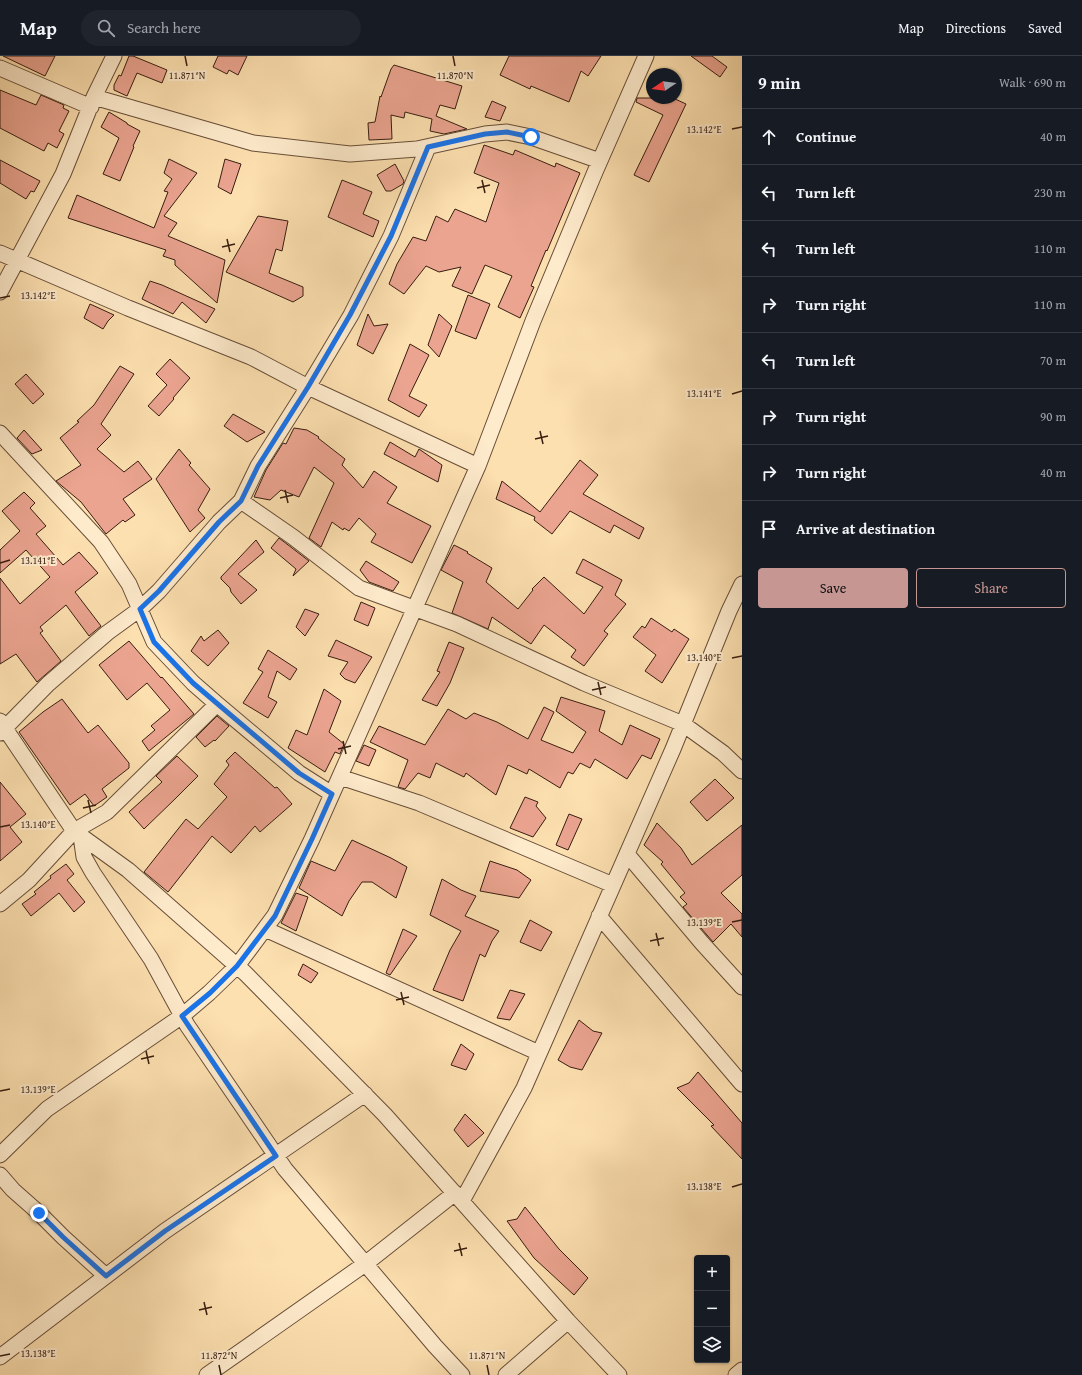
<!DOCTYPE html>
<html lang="en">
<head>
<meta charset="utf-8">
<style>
	body { margin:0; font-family:"Gentium Book Plus",serif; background:#20242c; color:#f1f3f6 }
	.controls { position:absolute; right:12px; bottom:12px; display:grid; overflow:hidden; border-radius:4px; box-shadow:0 1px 3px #0004 }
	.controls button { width:36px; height:36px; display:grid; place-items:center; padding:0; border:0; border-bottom:1px solid #363941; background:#171b24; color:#f1f3f6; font:20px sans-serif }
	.compass { position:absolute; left:646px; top:12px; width:36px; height:36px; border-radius:50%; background:#171b24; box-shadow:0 1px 3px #0004; rotate:257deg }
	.stop { position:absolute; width:12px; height:12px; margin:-9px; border:3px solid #1a73e8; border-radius:50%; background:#fff }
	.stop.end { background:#1a73e8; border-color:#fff; box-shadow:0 1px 4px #0008 }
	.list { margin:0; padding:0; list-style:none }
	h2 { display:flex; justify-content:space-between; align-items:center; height:52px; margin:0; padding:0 16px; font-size:17px }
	h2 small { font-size:13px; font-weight:400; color:#9ea1a6 }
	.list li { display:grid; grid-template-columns:26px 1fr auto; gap:12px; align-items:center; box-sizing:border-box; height:56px; padding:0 16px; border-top:1px solid #363941 }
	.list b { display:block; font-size:15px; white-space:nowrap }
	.list em { font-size:13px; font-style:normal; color:#9ea1a6 }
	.actions { display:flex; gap:8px; padding:12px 16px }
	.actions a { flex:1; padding:9px 0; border:1px solid #c59692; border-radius:4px; text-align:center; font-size:14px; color:#c59692 }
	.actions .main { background:#c59692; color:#111 }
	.icon { flex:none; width:22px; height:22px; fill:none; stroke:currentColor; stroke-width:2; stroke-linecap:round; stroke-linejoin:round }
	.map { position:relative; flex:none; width:742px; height:1319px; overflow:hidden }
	header { display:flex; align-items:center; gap:24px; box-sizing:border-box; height:56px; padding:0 20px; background:#171b24; border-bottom:1px solid #363941 }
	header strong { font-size:19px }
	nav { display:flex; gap:22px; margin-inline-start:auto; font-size:14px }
	.search { width:280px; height:36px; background:#20242c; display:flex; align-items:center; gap:10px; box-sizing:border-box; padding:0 14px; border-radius:22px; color:#9ea1a6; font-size:15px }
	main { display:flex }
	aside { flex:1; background:#171b24 }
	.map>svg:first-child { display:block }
</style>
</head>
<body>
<header>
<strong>Map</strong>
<div class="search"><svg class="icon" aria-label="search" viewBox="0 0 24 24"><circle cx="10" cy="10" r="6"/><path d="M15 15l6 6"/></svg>Search here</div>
<nav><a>Map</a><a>Directions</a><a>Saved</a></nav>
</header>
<main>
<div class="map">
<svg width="742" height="1319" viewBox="0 0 742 1319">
	<rect width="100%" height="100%" fill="#fde0b0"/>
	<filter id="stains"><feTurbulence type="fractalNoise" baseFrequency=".005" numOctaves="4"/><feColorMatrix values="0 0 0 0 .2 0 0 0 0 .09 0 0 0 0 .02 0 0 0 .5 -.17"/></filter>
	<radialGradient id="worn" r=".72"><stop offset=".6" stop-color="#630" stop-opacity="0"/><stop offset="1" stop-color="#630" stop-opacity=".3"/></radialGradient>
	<path fill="#eba490" stroke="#371d10" d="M 3,0 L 55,0 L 45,20 Z
		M 129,0 L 133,0 L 167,14 L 162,27 L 137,17 L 127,40 L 114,34 L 114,29 L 119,19 L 121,20 Z
		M 218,0 L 247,0 L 238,19 L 229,14 L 227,18 L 213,11 Z
		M 509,0 L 601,0 L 588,20 L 581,15 L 569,46 L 531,30 L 530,33 L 500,19 Z
		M 691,0 L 712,0 L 727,11 L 720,21 Z
		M 394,9 L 462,30 L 455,53 L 440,49 L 436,60 L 467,73 L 444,78 L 430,75 L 432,63 L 405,56 L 404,62 L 391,59 L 392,83 L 369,84 L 368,67 L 375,66 L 380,40 L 381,41 L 391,13 Z
		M 0,34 L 36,49 L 41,39 L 64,49 L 63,52 L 69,55 L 59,75 L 64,78 L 57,92 L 48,87 L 44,95 L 0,72 Z
		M 637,42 L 673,42 L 686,48 L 649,126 L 634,119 L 663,59 L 636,46 Z
		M 492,45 L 506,51 L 500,65 L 485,61 Z
		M 109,56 L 127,67 L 127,68 L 140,75 L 133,90 L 134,91 L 120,125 L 103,118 L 119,82 L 101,71 Z
		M 484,89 L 513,99 L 515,94 L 555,111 L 556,107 L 580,117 L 547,195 L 546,194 L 531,230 L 534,231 L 520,262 L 498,251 L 512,220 L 485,209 L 472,238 L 452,230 L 461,211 L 439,216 L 426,210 L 404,238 L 389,228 L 397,208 L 413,181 L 426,185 L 436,160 L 448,166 L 455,153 L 486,166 L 499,127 L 474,117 Z
		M 169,103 L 197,117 L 164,160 L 177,167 L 168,180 L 225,204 L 217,247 L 175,209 L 175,204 L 163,200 L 166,194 L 68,162 L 77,139 L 154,172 L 168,136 L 164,135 L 172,123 L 164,117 Z
		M 225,103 L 241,108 L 231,138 L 218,131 Z
		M 0,104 L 40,125 L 34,136 L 31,135 L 26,143 L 0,127 Z
		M 395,108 L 404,125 L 403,128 L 391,135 L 386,135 L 377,119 Z
		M 342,124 L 372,136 L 363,158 L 379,165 L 373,181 L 328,161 Z
		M 258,160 L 288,165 L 282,195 L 276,193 L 269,217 L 303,231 L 303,240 L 293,246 L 226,216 Z
		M 150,225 L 162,229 L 215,253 L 206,267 L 182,246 L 173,258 L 142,243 Z
		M 468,239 L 490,248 L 476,283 L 455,275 Z
		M 90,248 L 114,259 L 108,265 L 103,273 L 84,262 Z
		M 368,258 L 374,270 L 388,268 L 373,298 L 357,289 Z
		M 439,258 L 452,270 L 439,301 L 428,289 Z
		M 410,288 L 429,299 L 409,340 L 427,349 L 419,361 L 388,344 Z
		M 170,303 L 190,322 L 173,342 L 174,343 L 159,360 L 148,350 L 167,329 L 156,318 Z
		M 120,310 L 134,318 L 101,368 L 111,379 L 97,393 L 124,416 L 138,405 L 152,423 L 123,443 L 135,459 L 125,466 L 123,464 L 106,478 L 81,446 L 56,425 L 81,409 L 60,382 L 79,366 L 77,365 L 94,349 Z
		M 26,318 L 44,338 L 33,348 L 15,328 Z
		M 233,358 L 265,376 L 247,386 L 224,370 Z
		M 294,372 L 307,374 L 319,381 L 318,382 L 345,403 L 342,409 L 363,432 L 374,415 L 397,431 L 387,447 L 431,470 L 412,507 L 371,486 L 376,478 L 359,462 L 349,475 L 344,472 L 343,474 L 332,466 L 321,491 L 309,482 L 334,427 L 314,411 L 299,441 L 281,434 L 270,444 L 254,441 L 266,414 L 283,387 L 286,388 Z
		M 24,374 L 42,394 L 32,398 L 17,382 Z
		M 390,386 L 415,401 L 419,393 L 442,409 L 438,426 L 384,398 Z
		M 179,393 L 191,407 L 189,409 L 210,433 L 198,454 L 205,462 L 190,476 L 156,423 Z
		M 580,404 L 598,419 L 583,438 L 644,472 L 639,483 L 614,469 L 610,477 L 570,455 L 552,478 L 534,464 L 535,461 L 496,443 L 502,425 L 540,456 Z
		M 24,436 L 35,447 L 30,452 L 46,470 L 36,478 L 63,509 L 79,496 L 98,517 L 75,536 L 101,570 L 89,580 L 66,549 L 40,571 L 43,575 L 40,577 L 61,605 L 37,626 L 16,598 L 0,608 L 0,522 L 20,548 L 50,521 L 26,494 L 0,517 L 0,494 L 20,475 L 2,455 Z
		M 279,482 L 309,505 L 293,520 L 296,513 L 271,492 Z
		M 256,484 L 264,496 L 238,518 L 257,534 L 241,548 L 231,536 L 230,532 L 221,523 L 221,521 Z
		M 454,489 L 468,496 L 467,497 L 492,512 L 486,526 L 518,553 L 533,534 L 532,533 L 544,521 L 584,558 L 603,531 L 576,517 L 583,503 L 622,524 L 615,539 L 626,548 L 604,575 L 608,578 L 584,610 L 571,601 L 576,594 L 544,569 L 531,588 L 492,561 L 488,573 L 452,557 L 463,526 L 441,514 Z
		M 366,505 L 399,526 L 393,535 L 369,526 L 360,514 Z
		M 361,546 L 375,552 L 368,570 L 354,564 Z
		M 305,553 L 319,558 L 305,580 L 296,571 Z
		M 651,562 L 672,576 L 674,573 L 689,583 L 662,627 L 645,615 L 656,599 L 633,581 L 642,570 L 645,572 Z
		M 218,574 L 229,587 L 208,610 L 191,595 L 201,580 L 204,585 Z
		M 336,584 L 372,601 L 355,627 L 345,623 L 340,618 L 348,606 L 328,600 Z
		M 129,585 L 161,622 L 162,621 L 194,658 L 149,695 L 142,685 L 155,674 L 151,670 L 170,654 L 147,627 L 127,644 L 99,609 Z
		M 449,586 L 464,592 L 450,627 L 437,650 L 422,644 L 440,616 L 437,615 Z
		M 268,594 L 297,613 L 290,624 L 277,615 L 268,641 L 277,646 L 268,662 L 243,647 L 263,616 L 258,613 Z
		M 324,633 L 341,645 L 329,676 L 344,688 L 340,698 L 335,696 L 325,716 L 288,692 L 296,674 L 307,679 Z
		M 561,641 L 605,655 L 599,675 L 622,689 L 630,669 L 660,683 L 651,703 L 642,699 L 627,723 L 595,703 L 590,712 L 580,707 L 573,718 L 568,716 L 560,732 L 529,713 L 527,718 L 508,709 L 496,739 L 466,717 L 464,721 L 436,707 L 430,722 L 418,717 L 405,733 L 398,731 L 408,704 L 370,686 L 379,670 L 425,689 L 448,653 L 466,663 L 474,657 L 497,666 L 528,683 L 544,651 L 554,656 L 541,684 L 573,697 L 586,676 L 556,655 Z
		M 62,643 L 88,677 L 98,669 L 129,707 L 129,712 L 102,733 L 107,741 L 94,750 L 85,738 L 70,749 L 19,676 L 43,656 Z
		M 217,660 L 229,670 L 215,685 L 214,684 L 205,691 L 196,681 Z
		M 364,689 L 376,694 L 369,710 L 356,705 Z
		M 235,696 L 275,732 L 277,731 L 292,748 L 260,776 L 255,770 L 231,797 L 212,780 L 168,836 L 144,816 L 186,763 L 198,773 L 227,741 L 214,728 L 229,709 L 226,705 Z
		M 177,700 L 198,720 L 175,743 L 144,773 L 129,756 L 162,726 L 156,720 Z
		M 715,723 L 734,742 L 707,765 L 690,746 Z
		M 0,726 L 26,758 L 10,771 L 22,786 L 0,805 Z
		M 525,741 L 538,746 L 536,750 L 546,762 L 533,781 L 510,772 Z
		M 569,758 L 582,763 L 568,794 L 556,789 Z
		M 657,767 L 681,792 L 692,809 L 742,769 L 742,819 L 721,837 L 742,858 L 742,881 L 731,868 L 713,886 L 683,851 L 687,848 L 680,841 L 685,837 L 661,808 L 663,806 L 644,789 Z
		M 352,784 L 391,802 L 407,811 L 396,842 L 372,826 L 362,826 L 349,845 L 342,860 L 299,832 L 311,805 L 335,815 Z
		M 490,805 L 517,814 L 531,824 L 519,842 L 480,835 Z
		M 66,808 L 74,818 L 67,824 L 85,846 L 74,856 L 59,837 L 31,860 L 22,848 L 36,838 L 34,836 L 51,822 L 50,820 Z
		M 442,823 L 461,834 L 476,840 L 465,860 L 499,875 L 492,885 L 485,901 L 480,898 L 463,945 L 433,934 L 450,894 L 461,875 L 430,859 Z
		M 296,837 L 308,841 L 296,875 L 281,867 Z
		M 530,864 L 552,876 L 541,895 L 520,886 Z
		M 403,873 L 417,880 L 390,919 L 386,917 Z
		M 303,908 L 318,917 L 311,927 L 298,919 Z
		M 510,934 L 525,938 L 510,964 L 497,962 Z
		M 579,964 L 593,975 L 602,977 L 582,1014 L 570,1011 L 558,1004 Z
		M 461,988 L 474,998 L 466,1014 L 451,1009 Z
		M 698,1016 L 742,1067 L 742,1103 L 711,1070 L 714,1069 L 677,1032 L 689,1027 Z
		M 465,1058 L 484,1077 L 468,1091 L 454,1074 Z
		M 525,1151 L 559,1193 L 588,1222 L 574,1239 L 534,1202 L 507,1165 L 517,1163 Z"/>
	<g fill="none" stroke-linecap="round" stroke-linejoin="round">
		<g stroke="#684e38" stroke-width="17">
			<path id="minor" d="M 0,12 L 91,51
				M 94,41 L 253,87 L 350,98 L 417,93 L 485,78 L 507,76 L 531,81 L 600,105
				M 0,197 L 128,252 L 251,301 L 308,331 L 478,410
				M 0,236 L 63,118 L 94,41 L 114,0
				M 0,377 L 101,486 L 129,528 L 154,586 L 193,627 L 217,648 L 299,717 L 332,738
				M 241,445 L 293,481 L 359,532 L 457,568 L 584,627 L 683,668 L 723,697 L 742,715
				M 0,665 L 74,775 L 128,814 L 245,917 L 385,1059 L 568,1265 L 619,1319
				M 0,677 L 48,628 L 107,577 L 140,553 L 159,535 L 219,466 L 241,445 L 258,410 L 308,331 L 351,259 L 391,180 L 428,91
				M 340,721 L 419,747 L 613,829
				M 81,780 L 84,801 L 93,817 L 151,903 L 187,969 L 285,1113 L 435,1290 L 462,1319
				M 627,798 L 702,887 L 742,931
				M 0,848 L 29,824 L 74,775 L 107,756 L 217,648
				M 599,860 L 742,1028
				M 265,873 L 539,997
				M 0,1099 L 47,1053 L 182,960 L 209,937 L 237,910 L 275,859 L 312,783 L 478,410 L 533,265 L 595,116 L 646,0
				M 0,1119 L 13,1134 L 39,1157 L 63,1181 L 106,1220
				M 462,1145 L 524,1032 L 673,693 L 729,555 L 742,528
				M 0,1301 L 165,1175 L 365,1038
				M 207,1319 L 365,1208 L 455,1137
				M 506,1319 L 568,1265
				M 736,1319 L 742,1314"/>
		</g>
		<use href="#minor" stroke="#feebcc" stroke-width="15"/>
	</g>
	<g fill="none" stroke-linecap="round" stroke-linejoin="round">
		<path stroke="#1a73e8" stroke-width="5" d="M 39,1157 L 63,1181 L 106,1220 L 165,1175 L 276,1100 L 182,960 L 210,937 L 237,910 L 275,860 L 312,783 L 332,738 L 299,717 L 193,627 L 154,586 L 140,553 L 159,535 L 219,466 L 241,445 L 258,410 L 308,331 L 350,259 L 391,180 L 428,91 L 485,78 L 507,76 L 531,81"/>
	</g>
	<path fill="none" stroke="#371d10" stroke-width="1.5" d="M 185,0 L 187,10M 453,0 L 455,10M 732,73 L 742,71M 482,124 L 485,137M 477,132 L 490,129M 227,183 L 230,196M 222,191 L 235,188M 0,242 L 10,240M 732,338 L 742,335M 540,375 L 543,388M 535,383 L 548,380M 285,434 L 288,447M 280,442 L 293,439M 0,507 L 10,504M 732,602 L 742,600M 598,626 L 601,639M 592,634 L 606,631M 343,685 L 346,698M 338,693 L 351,690M 88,744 L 91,757M 83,752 L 96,749M 0,771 L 10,769M 732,866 L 742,864M 656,877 L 659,890M 650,885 L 664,882M 401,936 L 404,949M 396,944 L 409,941M 146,995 L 149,1008M 141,1003 L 154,1000M 0,1035 L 10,1033M 732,1131 L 742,1128M 459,1187 L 462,1200M 454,1195 L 467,1192M 204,1246 L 207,1259M 199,1254 L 212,1251M 0,1300 L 10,1298M 219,1309 L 221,1319M 487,1309 L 489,1319"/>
	<g font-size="10" text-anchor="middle" fill="#371d10" stroke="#feebcc" stroke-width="4" stroke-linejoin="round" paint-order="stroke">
		<text x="187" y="23">11.871°N</text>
		<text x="455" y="23">11.870°N</text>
		<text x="704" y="77">13.142°E</text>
		<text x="38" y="243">13.142°E</text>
		<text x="704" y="341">13.141°E</text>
		<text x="38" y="508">13.141°E</text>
		<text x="704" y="605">13.140°E</text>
		<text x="38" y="772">13.140°E</text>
		<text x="704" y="870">13.139°E</text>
		<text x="38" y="1037">13.139°E</text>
		<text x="704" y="1134">13.138°E</text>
		<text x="38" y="1301">13.138°E</text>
		<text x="219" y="1303">11.872°N</text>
		<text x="487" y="1303">11.871°N</text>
	</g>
	<rect width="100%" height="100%" filter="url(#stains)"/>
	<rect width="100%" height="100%" fill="url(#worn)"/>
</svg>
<div class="controls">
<button>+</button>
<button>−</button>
<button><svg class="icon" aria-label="layers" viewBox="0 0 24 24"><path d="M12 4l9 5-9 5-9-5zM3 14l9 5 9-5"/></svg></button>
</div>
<svg class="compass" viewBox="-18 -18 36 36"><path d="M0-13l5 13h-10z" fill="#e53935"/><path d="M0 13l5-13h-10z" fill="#9ea1a6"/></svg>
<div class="stop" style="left:531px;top:81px"></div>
<div class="stop end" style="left:39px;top:1157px"></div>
</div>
<aside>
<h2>9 min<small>Walk · 690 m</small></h2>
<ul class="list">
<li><svg class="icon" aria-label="ahead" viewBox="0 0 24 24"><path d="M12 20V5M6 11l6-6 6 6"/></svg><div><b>Continue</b></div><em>40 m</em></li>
<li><svg class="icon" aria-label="left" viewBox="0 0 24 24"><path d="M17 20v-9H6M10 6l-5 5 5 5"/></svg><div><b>Turn left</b></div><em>230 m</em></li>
<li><svg class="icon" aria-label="left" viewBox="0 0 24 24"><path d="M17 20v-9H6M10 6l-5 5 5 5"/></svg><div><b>Turn left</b></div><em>110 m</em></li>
<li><svg class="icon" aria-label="right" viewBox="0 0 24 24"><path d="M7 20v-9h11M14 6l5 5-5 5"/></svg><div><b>Turn right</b></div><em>110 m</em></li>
<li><svg class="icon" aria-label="left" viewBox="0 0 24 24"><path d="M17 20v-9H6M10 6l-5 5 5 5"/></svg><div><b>Turn left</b></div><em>70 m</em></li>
<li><svg class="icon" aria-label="right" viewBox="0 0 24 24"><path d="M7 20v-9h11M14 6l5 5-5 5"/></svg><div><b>Turn right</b></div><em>90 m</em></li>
<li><svg class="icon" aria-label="right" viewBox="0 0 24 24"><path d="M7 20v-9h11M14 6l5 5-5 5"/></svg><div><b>Turn right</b></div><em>40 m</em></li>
<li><svg class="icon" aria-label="arrive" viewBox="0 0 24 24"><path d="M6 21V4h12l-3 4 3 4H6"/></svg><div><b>Arrive at destination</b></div></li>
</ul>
<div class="actions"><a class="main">Save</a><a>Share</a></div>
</aside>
</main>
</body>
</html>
